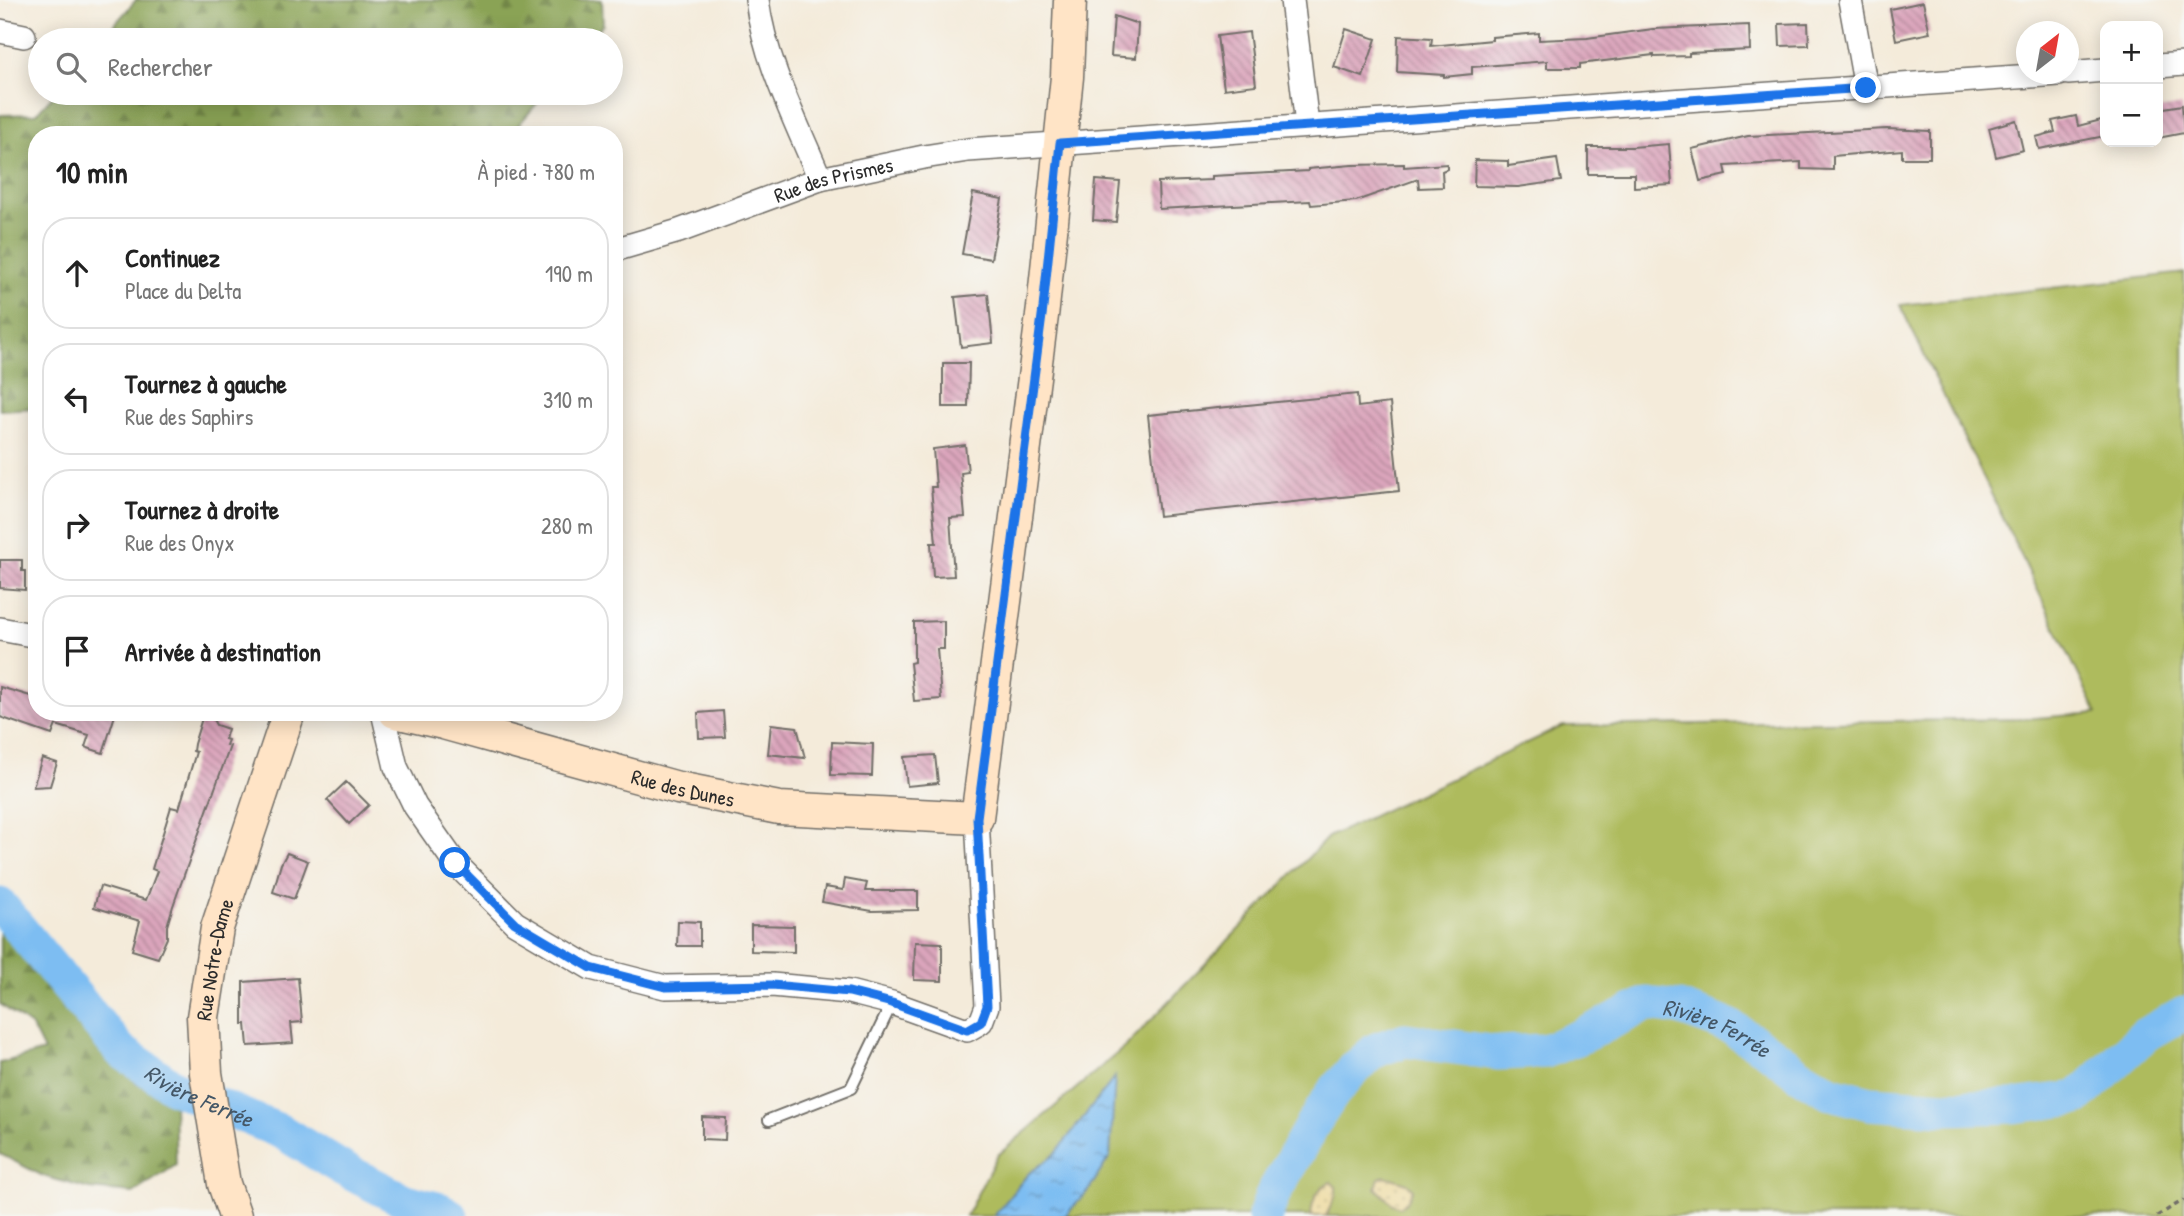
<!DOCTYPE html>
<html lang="fr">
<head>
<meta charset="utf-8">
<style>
	body { margin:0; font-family:"Patrick Hand",sans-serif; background:#f6f6f6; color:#222 }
	.controls { position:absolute; right:21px; top:21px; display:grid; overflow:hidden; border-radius:14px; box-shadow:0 4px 18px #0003 }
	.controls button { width:63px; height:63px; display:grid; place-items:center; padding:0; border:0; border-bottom:2px solid #e0e0e0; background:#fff; color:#222; font:35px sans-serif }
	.compass { position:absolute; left:2016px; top:21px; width:63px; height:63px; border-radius:50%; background:#fff; box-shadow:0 4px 18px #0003; rotate:31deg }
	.stop { position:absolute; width:21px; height:21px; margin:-16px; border:5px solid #1a73e8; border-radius:50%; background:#fff }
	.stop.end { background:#1a73e8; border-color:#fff; box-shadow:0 2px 7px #0008 }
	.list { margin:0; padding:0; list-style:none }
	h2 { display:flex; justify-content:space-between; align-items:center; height:91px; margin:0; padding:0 28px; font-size:30px }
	h2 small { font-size:23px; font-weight:400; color:#767676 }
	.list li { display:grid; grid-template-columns:46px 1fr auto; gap:21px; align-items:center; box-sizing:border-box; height:112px; margin:0 14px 14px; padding:0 14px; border:2px solid #e0e0e0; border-radius:28px }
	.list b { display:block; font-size:26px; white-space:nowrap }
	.list p { margin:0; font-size:23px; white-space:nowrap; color:#767676 }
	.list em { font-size:23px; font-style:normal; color:#767676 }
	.icon { flex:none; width:38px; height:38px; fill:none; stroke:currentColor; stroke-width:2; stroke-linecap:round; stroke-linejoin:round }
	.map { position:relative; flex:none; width:2184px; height:1216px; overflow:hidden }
	.search { position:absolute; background:#fff; box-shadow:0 4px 18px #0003; left:28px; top:28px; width:595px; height:77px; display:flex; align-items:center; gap:18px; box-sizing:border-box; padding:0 24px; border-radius:38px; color:#767676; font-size:26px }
	.panel { position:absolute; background:#fff; box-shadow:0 4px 18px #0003; left:28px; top:126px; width:595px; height:595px; border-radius:28px }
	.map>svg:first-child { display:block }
</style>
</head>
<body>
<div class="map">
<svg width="2184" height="1216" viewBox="0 0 2184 1216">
	<defs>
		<pattern id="forest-firs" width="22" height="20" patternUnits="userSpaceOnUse" patternTransform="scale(1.75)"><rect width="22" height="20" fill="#8aa354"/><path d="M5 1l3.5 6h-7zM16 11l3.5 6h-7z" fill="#718546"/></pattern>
		<pattern id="sand-dots" width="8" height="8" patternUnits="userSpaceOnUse" patternTransform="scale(1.75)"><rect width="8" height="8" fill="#eeda9e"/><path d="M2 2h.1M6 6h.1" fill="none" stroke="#cb8" stroke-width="1.8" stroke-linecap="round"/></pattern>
		<pattern id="water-ripples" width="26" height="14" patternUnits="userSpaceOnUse" patternTransform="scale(1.75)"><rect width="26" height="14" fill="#7dbdf2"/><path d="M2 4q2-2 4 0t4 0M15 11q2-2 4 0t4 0" fill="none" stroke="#679ac4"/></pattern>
		<pattern id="building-back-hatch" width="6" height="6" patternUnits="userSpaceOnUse" patternTransform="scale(1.75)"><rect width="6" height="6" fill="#dba5bc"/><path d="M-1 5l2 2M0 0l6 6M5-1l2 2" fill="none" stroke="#b28799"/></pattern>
	</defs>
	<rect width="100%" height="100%" fill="#f6f6f2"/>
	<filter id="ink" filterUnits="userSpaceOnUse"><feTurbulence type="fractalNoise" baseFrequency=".0143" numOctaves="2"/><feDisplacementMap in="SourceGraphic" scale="14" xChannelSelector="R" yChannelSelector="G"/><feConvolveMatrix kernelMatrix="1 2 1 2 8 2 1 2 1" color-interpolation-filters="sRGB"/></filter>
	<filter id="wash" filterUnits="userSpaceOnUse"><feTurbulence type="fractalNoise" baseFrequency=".00686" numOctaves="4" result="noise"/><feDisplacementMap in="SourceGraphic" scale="28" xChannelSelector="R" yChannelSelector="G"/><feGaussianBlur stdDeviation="1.57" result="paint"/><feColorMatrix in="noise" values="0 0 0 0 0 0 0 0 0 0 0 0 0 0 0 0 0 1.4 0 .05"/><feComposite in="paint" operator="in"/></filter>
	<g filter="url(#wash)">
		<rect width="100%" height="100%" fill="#f4ebda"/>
		<path fill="#aebb5d" stroke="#6c7344" stroke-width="2" d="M 2184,273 L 2184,1216 L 966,1216 L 997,1156 L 1127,1045 L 1328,837 L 1563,726 L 2022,719 L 2097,713 L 1900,305 Z"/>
		<path fill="url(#forest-firs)" stroke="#5a6740" stroke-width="2" d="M 136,0 L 602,0 L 603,24 L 590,40 L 101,40 Z
			M 55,93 L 546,93 L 510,135 L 37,135 L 37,408 L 0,410 L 0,115 L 36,114 Z
			M 0,929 L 53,984 L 103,1049 L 136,1082 L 174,1103 L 176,1165 L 133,1193 L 89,1189 L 43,1176 L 0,1154 L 0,1063 L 44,1051 L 32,1027 L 0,1004 Z"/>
		<path fill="url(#sand-dots)" stroke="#8c8264" stroke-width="2" d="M 1385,1176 L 1407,1183 L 1413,1189 L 1408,1200 L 1400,1207 L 1392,1204 L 1376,1188 L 1379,1178 Z
			M 1331,1182 L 1336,1187 L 1336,1195 L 1326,1216 L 1311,1216 C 1312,1202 1317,1187 1331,1182 Z"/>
		<path fill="url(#water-ripples)" stroke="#54748e" stroke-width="2" d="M 1115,1077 L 1110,1156 L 1089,1190 L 1065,1216 L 994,1216 L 1028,1174 L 1054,1155 Z"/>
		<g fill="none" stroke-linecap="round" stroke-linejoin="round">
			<g stroke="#7dbdf2" stroke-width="35">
				<path id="s1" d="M 0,905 L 121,1051 L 174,1087 L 282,1132 L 343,1169 L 405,1201 L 441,1210 L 451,1216"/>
				<path id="s2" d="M 1265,1216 L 1273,1194 L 1311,1127 L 1333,1093 L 1352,1071 L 1376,1050 L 1405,1040 L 1498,1053 L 1545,1051 L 1582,1036 L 1647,1004 L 1679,1008 L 1729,1026 L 1772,1053 L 1799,1074 L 1832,1093 L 1870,1103 L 1943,1108 L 2013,1106 L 2077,1098 L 2145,1035 L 2184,1013"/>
			</g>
		</g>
		<g id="blocks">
			<path fill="url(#building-back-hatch)" d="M 1923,2 L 1930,33 L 1896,40 L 1890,9 Z
				M 1114,16 L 1138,24 L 1136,58 L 1111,56 Z
				M 1808,23 L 1809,45 L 1780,46 L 1779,24 Z
				M 1749,25 L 1750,50 L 1689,53 L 1689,56 L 1654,57 L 1654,55 L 1580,64 L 1580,68 L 1547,68 L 1547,61 L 1472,67 L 1472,74 L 1444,77 L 1444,75 L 1397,72 L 1398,36 L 1432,38 L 1431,46 L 1492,40 L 1492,37 L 1539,33 L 1539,40 L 1587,38 L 1653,29 Z
				M 1346,29 L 1376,39 L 1363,77 L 1334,67 Z
				M 1249,32 L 1256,85 L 1224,89 L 1217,36 Z
				M 2182,105 L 2184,133 L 2158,138 L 2158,109 Z
				M 2076,116 L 2078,126 L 2105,119 L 2105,136 L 2039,149 L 2036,137 L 2055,132 L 2052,121 Z
				M 2016,120 L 2023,150 L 1996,157 L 1989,128 Z
				M 1887,129 L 1930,131 L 1930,158 L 1902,158 L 1902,150 L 1833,156 L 1833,170 L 1801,169 L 1801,162 L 1725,166 L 1727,175 L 1700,181 L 1692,149 L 1748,136 Z
				M 1669,144 L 1672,185 L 1634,187 L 1634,174 L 1588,174 L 1588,147 L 1632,147 Z
				M 1557,159 L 1561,181 L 1518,187 L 1474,186 L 1475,160 L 1508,161 L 1508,166 Z
				M 1404,164 L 1404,167 L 1447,164 L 1447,169 L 1442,171 L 1443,187 L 1419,188 L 1418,179 L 1356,201 L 1311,205 L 1310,201 L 1159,209 L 1158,182 L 1212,180 L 1212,176 L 1308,171 L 1308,169 L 1352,165 Z
				M 1096,180 L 1120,182 L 1116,222 L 1093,220 Z
				M 973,193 L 1002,199 L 991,259 L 962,254 Z
				M 988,294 L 993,343 L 961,347 L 955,297 Z
				M 943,363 L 969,363 L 968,407 L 943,407 Z
				M 1357,394 L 1358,407 L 1390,403 L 1399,491 L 1159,516 L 1148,415 Z
				M 965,445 L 968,472 L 961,473 L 965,517 L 950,518 L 954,576 L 933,577 L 931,543 L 936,543 L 931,487 L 936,487 L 933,449 Z
				M 0,560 L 22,560 L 22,571 L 25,571 L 25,590 L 0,588 Z
				M 944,621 L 944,649 L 937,649 L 941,699 L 914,701 L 910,663 L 914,662 L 914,622 Z
				M 0,687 L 37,698 L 37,712 L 116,712 L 103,753 L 85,747 L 89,735 L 56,725 L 52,735 L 0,717 Z
				M 723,711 L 725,737 L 699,738 L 698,713 Z
				M 204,712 L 209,712 L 216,725 L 228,729 L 225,739 L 228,740 L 226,745 L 230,746 L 173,906 L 167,926 L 167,938 L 158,958 L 132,950 L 140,921 L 94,907 L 100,886 L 146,900 L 157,871 L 152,869 L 171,807 L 179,809 L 196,752 L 193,751 L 194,744 Z
				M 771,724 L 797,727 L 805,758 L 768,754 Z
				M 832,742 L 873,744 L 872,776 L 831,775 Z
				M 935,755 L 938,783 L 907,786 L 904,757 Z
				M 42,758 L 57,763 L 50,786 L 33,787 Z
				M 346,782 L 369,805 L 349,824 L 327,800 Z
				M 287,853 L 308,861 L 294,899 L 273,892 L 281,864 Z
				M 845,879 L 867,883 L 865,891 L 918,891 L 918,910 L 872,911 L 822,902 L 825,887 L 843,890 Z
				M 678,921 L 700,922 L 700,946 L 677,946 Z
				M 751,925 L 794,926 L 794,952 L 751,951 Z
				M 915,942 L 942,943 L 942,981 L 914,980 Z
				M 298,978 L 302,1022 L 291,1023 L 293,1043 L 248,1046 L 246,1024 L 243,1024 L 243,982 Z
				M 702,1117 L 726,1118 L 725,1140 L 702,1139 Z"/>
		</g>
	</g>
	<g filter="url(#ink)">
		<use href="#blocks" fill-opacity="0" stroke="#716e68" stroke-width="2"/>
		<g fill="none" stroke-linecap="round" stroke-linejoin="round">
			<g stroke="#716e68" stroke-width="14">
				<path id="lane" d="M 769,1120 L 851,1088 L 892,1003"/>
			</g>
			<g stroke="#716e68" stroke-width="26">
				<g id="street">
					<path d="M 757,0 C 765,62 796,121 820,179"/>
					<path d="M 1292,0 L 1307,125"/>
					<path d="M 1850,0 L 1866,88"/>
					<path d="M 0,31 L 24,36"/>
					<path d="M 2158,66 L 2184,64"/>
					<path d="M 2068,73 L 2105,70"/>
					<path id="s3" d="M 614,250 L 679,231 L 820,179 L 924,157 L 968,150 L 2059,74"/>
					<path d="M 0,629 L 37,636"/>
					<path d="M 383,712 L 396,767 L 415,806 L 455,863 L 515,923 L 591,968 L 665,987 L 772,985 L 849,992 L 892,1003 L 967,1030 L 981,1022 L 987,1006 L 977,818"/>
				</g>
			</g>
			<g stroke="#716e68" stroke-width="35">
				<g id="secondary">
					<path id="s4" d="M 395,712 L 443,723 L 678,788 L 779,808 L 977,818 L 1043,308 L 1067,77 L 1070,0"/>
					<path id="s5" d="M 235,1216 L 224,1184 L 206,1073 L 203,1017 L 217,928 L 289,712"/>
				</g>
			</g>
			<path stroke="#716e68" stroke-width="3.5" stroke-dasharray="5 5" stroke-linecap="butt" d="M 2157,1216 L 2184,1200"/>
			<use href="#lane" stroke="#fff" stroke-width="10"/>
			<use href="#street" stroke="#fff" stroke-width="23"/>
			<use href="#secondary" stroke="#ffe4c6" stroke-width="32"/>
		</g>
	</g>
	<g fill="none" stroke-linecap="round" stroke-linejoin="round" filter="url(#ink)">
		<path stroke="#1a73e8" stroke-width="9" d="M 455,863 L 515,923 L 591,968 L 665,987 L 772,985 L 849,992 L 892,1003 L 967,1030 L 981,1022 L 987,1006 L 977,818 L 1043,308 L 1060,143 L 1866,88"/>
	</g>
	<g text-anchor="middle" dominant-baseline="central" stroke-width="5" stroke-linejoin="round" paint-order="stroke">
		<g font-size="21" fill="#2b2b2b" stroke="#f6f6f2">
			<text stroke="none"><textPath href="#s3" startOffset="231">Rue des Prismes</textPath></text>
			<text stroke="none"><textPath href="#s4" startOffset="298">Rue des Dunes</textPath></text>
			<text stroke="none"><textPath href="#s5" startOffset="261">Rue Notre-Dame</textPath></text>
		</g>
		<g font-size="23" font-style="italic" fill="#445767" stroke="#f6f6f2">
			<text stroke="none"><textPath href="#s2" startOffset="560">Rivière Ferrée</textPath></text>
			<text stroke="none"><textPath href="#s1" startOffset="280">Rivière Ferrée</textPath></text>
		</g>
	</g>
</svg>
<div class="controls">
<button>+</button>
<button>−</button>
</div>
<svg class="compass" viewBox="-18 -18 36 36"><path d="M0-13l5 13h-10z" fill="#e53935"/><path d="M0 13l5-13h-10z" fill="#767676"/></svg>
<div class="stop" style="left:455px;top:863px"></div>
<div class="stop end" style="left:1866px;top:88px"></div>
<div class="search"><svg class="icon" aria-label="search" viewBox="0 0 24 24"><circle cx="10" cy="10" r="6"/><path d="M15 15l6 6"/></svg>Rechercher</div>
<section class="panel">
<h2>10 min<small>À pied · 780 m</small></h2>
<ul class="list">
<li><svg class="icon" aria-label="ahead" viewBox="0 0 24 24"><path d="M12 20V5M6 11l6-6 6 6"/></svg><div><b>Continuez</b><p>Place du Delta</p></div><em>190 m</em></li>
<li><svg class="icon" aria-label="left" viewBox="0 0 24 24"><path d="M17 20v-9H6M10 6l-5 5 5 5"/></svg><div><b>Tournez à gauche</b><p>Rue des Saphirs</p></div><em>310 m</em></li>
<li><svg class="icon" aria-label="right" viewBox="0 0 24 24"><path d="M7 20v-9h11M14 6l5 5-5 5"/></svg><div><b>Tournez à droite</b><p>Rue des Onyx</p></div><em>280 m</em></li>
<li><svg class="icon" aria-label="arrive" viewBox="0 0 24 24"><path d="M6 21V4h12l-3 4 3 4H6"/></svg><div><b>Arrivée à destination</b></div></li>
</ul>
</section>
</div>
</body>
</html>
